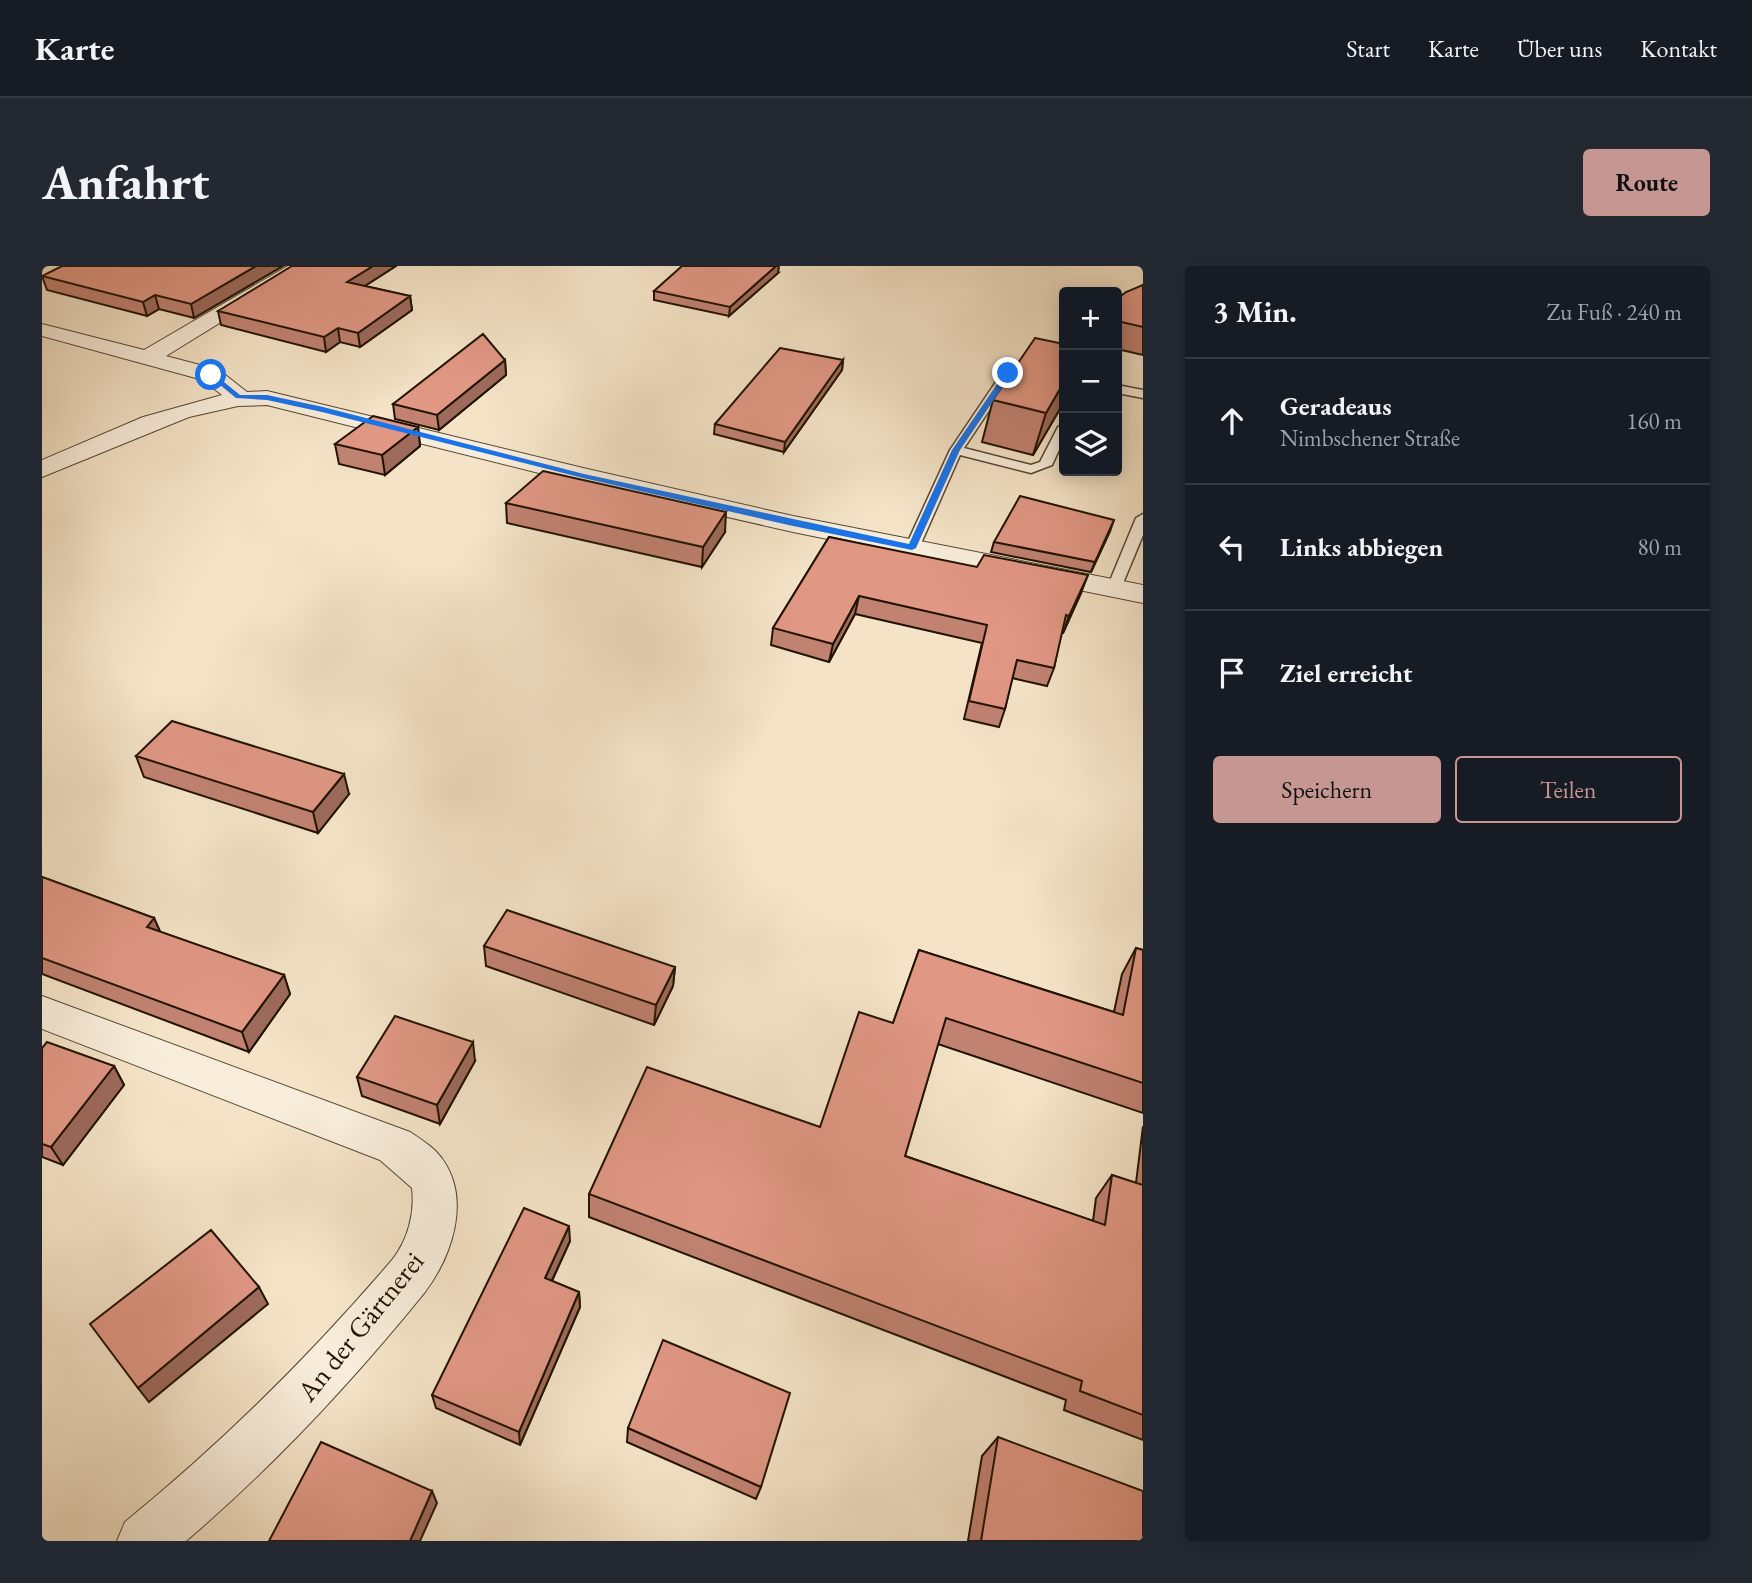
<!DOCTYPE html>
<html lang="de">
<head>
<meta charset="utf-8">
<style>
	body { margin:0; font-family:"EB Garamond",serif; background:#242831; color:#f1f3f6 }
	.controls { position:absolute; right:21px; top:21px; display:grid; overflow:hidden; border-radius:7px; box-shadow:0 4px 18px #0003 }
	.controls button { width:63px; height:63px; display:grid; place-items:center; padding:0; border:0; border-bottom:2px solid #363941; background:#171b24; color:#f1f3f6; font:35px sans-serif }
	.stop { position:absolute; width:21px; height:21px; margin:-16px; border:5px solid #1a73e8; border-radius:50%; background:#fff }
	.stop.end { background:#1a73e8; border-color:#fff; box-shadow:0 2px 7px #0008 }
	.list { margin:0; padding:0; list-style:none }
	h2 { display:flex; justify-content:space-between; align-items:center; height:91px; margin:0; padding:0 28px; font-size:30px }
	h2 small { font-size:23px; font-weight:400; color:#9ea1a6 }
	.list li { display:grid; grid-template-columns:46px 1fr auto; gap:21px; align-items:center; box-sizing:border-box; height:126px; padding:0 28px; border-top:2px solid #363941 }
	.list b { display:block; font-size:26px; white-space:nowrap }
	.list p { margin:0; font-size:23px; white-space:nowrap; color:#9ea1a6 }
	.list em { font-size:23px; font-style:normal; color:#9ea1a6 }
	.actions { display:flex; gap:14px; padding:21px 28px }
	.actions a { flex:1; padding:16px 0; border:2px solid #c59692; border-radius:7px; text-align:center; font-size:24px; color:#c59692 }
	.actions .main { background:#c59692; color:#111 }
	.icon { flex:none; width:38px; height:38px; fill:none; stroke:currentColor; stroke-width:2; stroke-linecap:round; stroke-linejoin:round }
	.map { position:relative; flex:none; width:1101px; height:1275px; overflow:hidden; border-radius:7px }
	header { display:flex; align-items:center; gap:42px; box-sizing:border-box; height:98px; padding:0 35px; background:#171b24; border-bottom:2px solid #363941 }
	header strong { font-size:33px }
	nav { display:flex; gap:38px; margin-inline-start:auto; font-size:24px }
	.intro { display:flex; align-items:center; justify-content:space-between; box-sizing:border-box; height:168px; padding:0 42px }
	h1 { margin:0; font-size:49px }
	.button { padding:18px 32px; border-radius:7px; background:#c59692; color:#111; font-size:24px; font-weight:700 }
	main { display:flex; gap:42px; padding:0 42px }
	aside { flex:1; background:#171b24; border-radius:7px; box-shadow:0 4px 18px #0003 }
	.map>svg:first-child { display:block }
</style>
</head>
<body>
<header>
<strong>Karte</strong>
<nav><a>Start</a><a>Karte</a><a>Über uns</a><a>Kontakt</a></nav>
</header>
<div class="intro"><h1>Anfahrt</h1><a class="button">Route</a></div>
<main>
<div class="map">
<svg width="1101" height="1275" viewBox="0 0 1101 1275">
	<rect width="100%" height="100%" fill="#f4e3c7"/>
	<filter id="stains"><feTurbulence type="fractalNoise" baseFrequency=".00286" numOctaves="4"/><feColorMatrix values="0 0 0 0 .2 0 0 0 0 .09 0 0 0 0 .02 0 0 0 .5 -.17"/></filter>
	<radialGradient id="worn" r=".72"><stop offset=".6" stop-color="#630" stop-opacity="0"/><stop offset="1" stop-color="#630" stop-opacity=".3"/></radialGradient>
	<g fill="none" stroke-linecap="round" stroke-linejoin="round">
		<g stroke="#564732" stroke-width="3">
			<path id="lane" d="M 983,100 L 1022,108 L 1022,116 L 983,108 L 970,110 L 922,182 L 989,199 L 998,196 L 1016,161 L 1022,157 L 1022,173 L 1010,199 L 989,207 L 918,189 L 877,282 L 875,285 L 865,285 L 863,282 L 908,184 L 962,104 Z
				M 1075,119 L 1101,124 L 1101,132 L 1075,127 Z
				M 1101,248 L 1101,269 L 1079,322 L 1072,326 L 1067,325 L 1065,322 L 1094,252 Z"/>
		</g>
		<g stroke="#564732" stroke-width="2">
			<path id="street" d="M 246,0 L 270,0 L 124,90 L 177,104 L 205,126 L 225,125 L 541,202 L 751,250 L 1101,319 L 1101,337 L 751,266 L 541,218 L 225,139 L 196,140 L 147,151 L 0,211 L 0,194 L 101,151 L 180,129 L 161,114 L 0,70 L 0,58 L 102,84 Z
				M 0,730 L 368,866 C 380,874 393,882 401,894 C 429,934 410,990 383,1026 C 310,1116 232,1200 144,1275 L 75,1275 L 83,1256 C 181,1176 268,1090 350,994 C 366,974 373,947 370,922 L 338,894 L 0,763 Z"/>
		</g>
		<use href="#lane" fill="#f8eddb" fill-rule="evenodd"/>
		<use href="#street" fill="#f8eddb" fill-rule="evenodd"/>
	</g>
	<path fill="#c18272" stroke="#221301" stroke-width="2" d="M 241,0 L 152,52 L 117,43 L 105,50 L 5,24 L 0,10 Z
		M 354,0 L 323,20 L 368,30 L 370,44 L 318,81 L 298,76 L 284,86 L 179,59 L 176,45 Z
		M 736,7 L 687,50 L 612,34 L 612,25 Z
		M 1101,19 L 1101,89 L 1075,83 L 1075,33 Z
		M 463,94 L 464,109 L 397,164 L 353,153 L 351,138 Z
		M 801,94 L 800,104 L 742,186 L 672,168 L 673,158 Z
		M 951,134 L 1022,136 L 991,189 L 940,176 Z
		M 376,161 L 378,180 L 343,209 L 297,198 L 293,178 Z
		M 464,237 L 683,266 L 660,301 L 465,257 Z
		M 1068,265 L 1049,306 L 949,286 L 952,276 Z
		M 787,271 L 1039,327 L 1021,367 L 1019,367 L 1012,402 L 1005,420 L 970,412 L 963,443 L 957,461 L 922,453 L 940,377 L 813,348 L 787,396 L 729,379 L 731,362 Z
		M 94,490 L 307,528 L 276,567 L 102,511 Z
		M 0,611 L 112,652 L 118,666 L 242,709 L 248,728 L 207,786 L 0,708 Z
		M 442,680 L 633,701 L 631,720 L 612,759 L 444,700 Z
		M 1094,682 L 1101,684 L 1101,847 L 896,778 L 863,890 L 1051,955 L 1054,932 L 1070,909 L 1094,917 L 1101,860 L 1101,1174 L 1022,1144 L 1024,1134 L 547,951 L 547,928 L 778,861 L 851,757 L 877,684 L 1072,746 L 1080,708 Z
		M 0,782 L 72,800 L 82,819 L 21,899 L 0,891 Z
		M 433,795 L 398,858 L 320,830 L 315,811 Z
		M 528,975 L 510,1015 L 537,1026 L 538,1041 L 478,1179 L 394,1142 L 390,1129 Z
		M 586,1162 L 719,1221 L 714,1233 L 585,1176 Z
		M 956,1171 L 1101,1275 L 926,1275 L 940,1190 Z"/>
	<path fill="#9d6a5c" stroke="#221301" stroke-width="2" d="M 214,0 L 241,0 L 152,52 L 149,38 Z
		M 331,0 L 354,0 L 307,30 L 305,16 Z
		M 734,0 L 737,0 L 736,7 L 687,50 L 688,41 Z
		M 113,29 L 117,43 L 105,50 L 101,36 Z
		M 368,30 L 370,44 L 318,81 L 316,67 Z
		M 296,62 L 298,76 L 284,86 L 282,71 Z
		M 463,94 L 464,109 L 397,164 L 395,149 Z
		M 801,94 L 800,104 L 742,186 L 743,176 Z
		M 1022,116 L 1022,136 L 991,189 L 1004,147 Z
		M 376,161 L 378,180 L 343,209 L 340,189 Z
		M 684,246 L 683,266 L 660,301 L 661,281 Z
		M 1072,254 L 1068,265 L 1049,306 L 1053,296 Z
		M 1046,309 L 1039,327 L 1021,367 L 1027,350 Z
		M 817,330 L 813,348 L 787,396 L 791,378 Z
		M 302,508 L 307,528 L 276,567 L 271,546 Z
		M 112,652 L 121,672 L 105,661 Z
		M 633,701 L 631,720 L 612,759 L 614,739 Z
		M 242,709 L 248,728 L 207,786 L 200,766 Z
		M 431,776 L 433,795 L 398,858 L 395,839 Z
		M 72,800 L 82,819 L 21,899 L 9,881 Z
		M 527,960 L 528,975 L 504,1027 L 503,1012 Z
		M 217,1021 L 226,1038 L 107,1136 L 96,1122 Z
		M 537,1026 L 538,1041 L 478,1179 L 477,1166 Z
		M 390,1225 L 395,1237 L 378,1275 L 368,1275 Z"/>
	<path fill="#e09784" stroke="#221301" stroke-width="2" d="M 20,0 L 214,0 L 149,38 L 113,29 L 101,36 L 0,10 Z
		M 250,0 L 331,0 L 305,16 L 368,30 L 316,67 L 296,62 L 282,71 L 176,45 Z
		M 640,0 L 734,0 L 688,41 L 612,25 Z
		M 1101,19 L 1101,61 L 1075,55 L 1075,33 L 1084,26 Z
		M 441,68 L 463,94 L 395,149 L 351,138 Z
		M 993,72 L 1022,78 L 1022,116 L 1004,147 L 951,134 Z
		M 738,82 L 801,94 L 743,176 L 673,158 Z
		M 331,150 L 376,161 L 340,189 L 293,178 Z
		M 501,205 L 684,246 L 661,281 L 464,237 Z
		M 978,230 L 1072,254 L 1053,296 L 952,276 Z
		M 787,271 L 935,301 L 942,289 L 1046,309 L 1027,350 L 1024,349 L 1012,402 L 975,394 L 963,443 L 927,435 L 945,359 L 817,330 L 791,378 L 731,362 Z
		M 130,455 L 302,508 L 271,546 L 94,490 Z
		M 0,611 L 112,652 L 105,661 L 242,709 L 200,766 L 0,692 Z
		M 465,644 L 633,701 L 614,739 L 442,680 Z
		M 1094,682 L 1101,684 L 1101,817 L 904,752 L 863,890 L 1063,959 L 1070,909 L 1101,919 L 1101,1149 L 1038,1125 L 1040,1115 L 547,928 L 605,801 L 778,861 L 817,746 L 851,757 L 877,684 L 1081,749 Z
		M 353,750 L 431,776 L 395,839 L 315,811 Z
		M 5,776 L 72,800 L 9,881 L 0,878 L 0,782 Z
		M 482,942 L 527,960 L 503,1012 L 537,1026 L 477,1166 L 390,1129 Z
		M 169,964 L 217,1021 L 96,1122 L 48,1058 Z
		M 621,1074 L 748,1127 L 719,1221 L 586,1162 Z
		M 956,1171 L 1101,1225 L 1101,1275 L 939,1275 Z
		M 279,1176 L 390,1225 L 368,1275 L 227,1275 Z"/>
	<path fill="#1a73e8" d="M 964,105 L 970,107 L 918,184 L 874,282 L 870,284 L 751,260 L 541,212 L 280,146 L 225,134 L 194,132 L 166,109 L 172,108 L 198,129 L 225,129 L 281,141 L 542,208 L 867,278 L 910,184 Z"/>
	<g text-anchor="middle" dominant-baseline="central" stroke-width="5" stroke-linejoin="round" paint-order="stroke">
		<g font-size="28" fill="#221301" stroke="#f8eddb">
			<text transform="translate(318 1060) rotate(-51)">An der Gärtnerei</text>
		</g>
	</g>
	<rect width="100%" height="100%" filter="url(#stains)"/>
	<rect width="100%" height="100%" fill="url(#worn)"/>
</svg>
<div class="controls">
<button>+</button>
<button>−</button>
<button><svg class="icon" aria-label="layers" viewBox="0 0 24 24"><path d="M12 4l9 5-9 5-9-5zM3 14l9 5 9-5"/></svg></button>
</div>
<div class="stop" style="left:169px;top:109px"></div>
<div class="stop end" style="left:966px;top:107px"></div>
</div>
<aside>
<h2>3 Min.<small>Zu Fuß · 240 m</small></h2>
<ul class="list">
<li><svg class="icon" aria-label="ahead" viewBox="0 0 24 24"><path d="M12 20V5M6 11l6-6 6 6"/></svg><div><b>Geradeaus</b><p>Nimbschener Straße</p></div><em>160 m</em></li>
<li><svg class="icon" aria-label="left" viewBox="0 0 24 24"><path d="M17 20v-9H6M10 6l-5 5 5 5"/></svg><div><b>Links abbiegen</b></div><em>80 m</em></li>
<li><svg class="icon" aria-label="arrive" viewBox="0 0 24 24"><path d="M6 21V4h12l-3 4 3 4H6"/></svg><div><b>Ziel erreicht</b></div></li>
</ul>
<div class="actions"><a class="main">Speichern</a><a>Teilen</a></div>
</aside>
</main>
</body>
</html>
